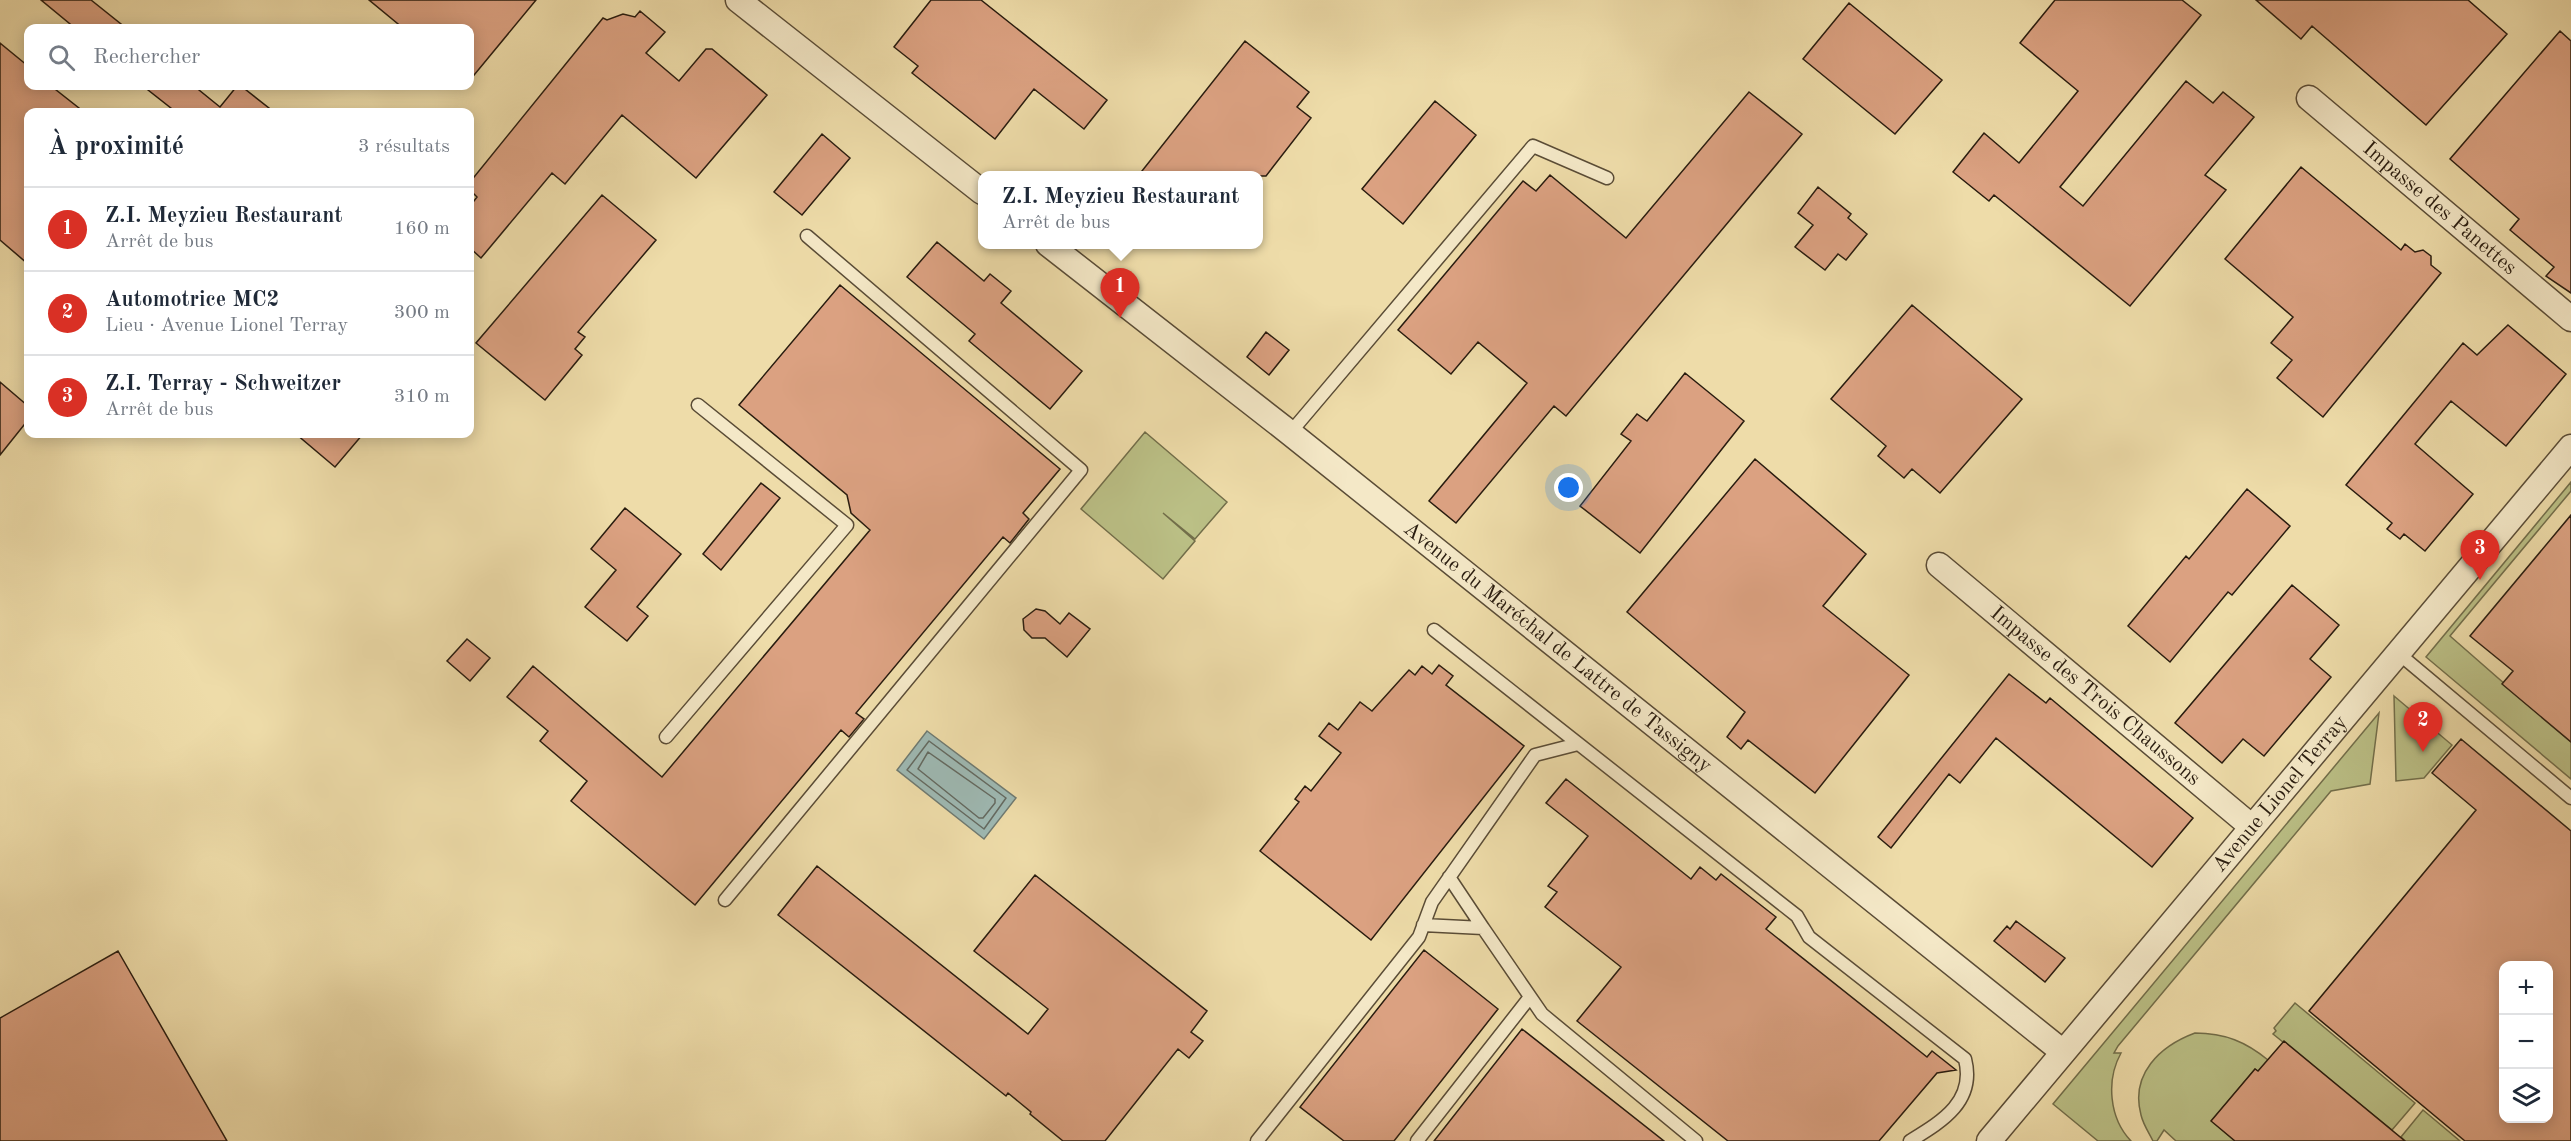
<!DOCTYPE html>
<html lang="fr">
<head>
<meta charset="utf-8">
<style>
	body { margin:0; font-family:"Old Standard TT",serif; background:#f6f6f7; color:#1f2937 }
	.controls { position:absolute; right:18px; bottom:18px; display:grid; overflow:hidden; border-radius:12px; box-shadow:0 3px 15px #0003 }
	.controls button { width:54px; height:54px; display:grid; place-items:center; padding:0; border:0; border-bottom:2px solid #e0e1e3; background:#fff; color:#1f2937; font:30px sans-serif }
	.you { position:absolute; left:1569px; top:488px; width:21px; height:21px; margin:-15px; border:4px solid #fff; border-radius:50%; background:#1a73e8; box-shadow:0 0 0 9px #1a73e833 }
	.badge { display:grid; place-items:center; width:39px; height:39px; border-radius:50%; background:#d93025; color:#fff; font-size:20px; font-weight:700 }
	.pin { position:absolute; translate:-50% -50px; filter:drop-shadow(0 2px 3px #0008) }
	.pin::after { content:''; position:absolute; top:32px; width:21px; height:18px; background:inherit; clip-path:polygon(0 0,100% 0,50% 100%) }
	.popup { position:absolute; left:978px; top:171px; width:285px; height:78px; box-sizing:border-box; display:grid; place-content:center; border-radius:12px; background:#fff; filter:drop-shadow(0 2px 4px #0005); font-size:20px; white-space:nowrap; color:#747a83 }
	.popup b { font-size:22px; color:#1f2937 }
	.popup::after { content:''; position:absolute; left:50%; top:100%; margin-left:-12px; border:12px solid transparent; border-top-color:#fff }
	.list { margin:0; padding:0; list-style:none }
	h2 { display:flex; justify-content:space-between; align-items:center; height:78px; margin:0; padding:0 24px; font-size:26px }
	h2 small { font-size:20px; font-weight:400; color:#747a83 }
	.list li { display:grid; grid-template-columns:39px 1fr auto; gap:18px; align-items:center; box-sizing:border-box; height:84px; padding:0 24px; border-top:2px solid #e0e1e3 }
	.list b { display:block; font-size:22px; white-space:nowrap }
	.list p { margin:0; font-size:20px; white-space:nowrap; color:#747a83 }
	.list em { font-size:20px; font-style:normal; color:#747a83 }
	.icon { flex:none; width:33px; height:33px; fill:none; stroke:currentColor; stroke-width:2; stroke-linecap:round; stroke-linejoin:round }
	.map { position:relative; flex:none; width:2571px; height:1141px; overflow:hidden }
	.search { position:absolute; background:#fff; box-shadow:0 3px 15px #0003; left:24px; top:24px; width:450px; height:66px; display:flex; align-items:center; gap:15px; box-sizing:border-box; padding:0 21px; border-radius:12px; color:#747a83; font-size:22px }
	.panel { position:absolute; background:#fff; box-shadow:0 3px 15px #0003; left:24px; top:108px; width:450px; height:330px; border-radius:12px }
	.map>svg:first-child { display:block }
</style>
</head>
<body>
<div class="map">
<svg width="2571" height="1141" viewBox="0 0 2571 1141">
	<rect width="100%" height="100%" fill="#eedca9"/>
	<filter id="stains"><feTurbulence type="fractalNoise" baseFrequency=".00333" numOctaves="4"/><feColorMatrix values="0 0 0 0 .2 0 0 0 0 .09 0 0 0 0 .02 0 0 0 .5 -.17"/></filter>
	<radialGradient id="worn" r=".72"><stop offset=".6" stop-color="#630" stop-opacity="0"/><stop offset="1" stop-color="#630" stop-opacity=".3"/></radialGradient>
	<path fill="#bbc086" stroke="#726e4a" stroke-width="1.5" d="M 1145,432 L 1227,502 L 1195,539 L 1163,513 L 1195,541 L 1163,579 L 1081,509 Z
		M 2571,482 L 2571,491 L 2450,636 L 2571,742 L 2571,779 L 2426,657 Z
		M 2394,696 L 2452,745 L 2424,778 L 2396,781 Z
		M 2379,713 L 2370,784 L 2331,791 L 2118,1046 L 2114,1053 L 2121,1053 C 2106,1080 2109,1118 2131,1141 L 2098,1141 L 2053,1104 Z
		M 2295,1003 L 2415,1103 L 2392,1130 L 2273,1034 L 2276,1031 L 2274,1028 Z
		M 2195,1033 C 2225,1033 2246,1042 2268,1060 L 2342,1141 L 2255,1069 L 2212,1121 L 2235,1141 L 2176,1141 L 2164,1130 L 2157,1141 L 2153,1141 C 2149,1133 2143,1124 2141,1115 C 2130,1074 2160,1046 2195,1033 Z
		M 2423,1110 L 2460,1141 L 2405,1141 L 2401,1137 Z"/>
	<path fill="#9eb9b3" stroke="#6f7a71" stroke-width="1.5" d="M 927,731 L 1016,798 L 984,839 L 897,770 Z"/>
	<g fill="none" stroke-linecap="round" stroke-linejoin="round">
		<path stroke="#646a61" stroke-width="1.5" d="M 929,741 L 1006,798 L 984,829 L 907,770 Z
			M 928,752 L 995,799 L 995,803 L 983,818 L 979,818 L 918,769 Z"/>
	</g>
	<path fill="#dba181" stroke="#291c0f" stroke-width="1.5" fill-rule="evenodd" d="M 41,0 L 91,0 L 126,28 L 75,28 Z
		M 369,0 L 536,0 L 470,80 L 470,28 L 403,28 Z
		M 931,0 L 981,0 L 1107,100 L 1084,129 L 1034,89 L 995,139 L 912,73 L 918,66 L 894,47 Z
		M 2055,0 L 2182,0 L 2201,15 L 2060,187 L 2083,206 L 2186,81 L 2213,103 L 2223,92 L 2254,117 L 2205,175 L 2226,190 L 2130,306 L 1994,195 L 1989,201 L 1953,172 L 1984,133 L 2019,163 L 2078,91 L 2020,43 Z
		M 2256,0 L 2468,0 L 2507,34 L 2426,125 L 2312,26 L 2301,39 Z
		M 1849,3 L 1942,80 L 1895,134 L 1803,59 Z
		M 640,11 L 665,32 L 646,53 L 679,81 L 706,49 L 712,49 L 767,95 L 696,178 L 622,115 L 565,184 L 552,173 L 481,258 L 470,248 L 470,206 L 477,197 L 470,190 L 470,182 L 603,18 L 607,20 L 623,14 L 635,17 Z
		M 2560,31 L 2571,41 L 2571,293 L 2546,276 L 2554,267 L 2510,230 L 2519,219 L 2450,159 Z
		M 1245,41 L 1309,92 L 1297,107 L 1311,118 L 1266,176 L 1138,176 Z
		M 0,43 L 28,66 L 28,86 L 51,86 L 84,112 L 28,112 L 28,264 L 0,240 Z
		M 143,86 L 194,86 L 220,107 L 237,86 L 241,86 L 274,112 L 176,112 Z
		M 1749,92 L 1802,134 L 1566,416 L 1554,406 L 1456,523 L 1429,501 L 1527,383 L 1478,342 L 1451,374 L 1398,330 L 1523,181 L 1536,191 L 1550,175 L 1626,238 Z
		M 1435,101 L 1476,135 L 1403,224 L 1362,189 Z
		M 822,134 L 850,158 L 802,215 L 774,192 Z
		M 2301,167 L 2401,250 L 2405,244 L 2415,252 L 2423,250 L 2431,256 L 2431,265 L 2441,273 L 2323,417 L 2277,378 L 2292,360 L 2271,343 L 2293,317 L 2225,259 Z
		M 1818,187 L 1851,214 L 1848,218 L 1867,234 L 1846,260 L 1838,254 L 1825,270 L 1795,247 L 1813,225 L 1798,213 Z
		M 602,195 L 656,240 L 578,332 L 585,337 L 575,349 L 582,355 L 545,400 L 476,343 Z
		M 937,242 L 984,281 L 990,274 L 1011,291 L 1001,303 L 1082,371 L 1050,409 L 969,341 L 975,334 L 907,277 Z
		M 840,285 L 1060,469 L 1023,513 L 1029,519 L 1010,543 L 1003,537 L 856,713 L 864,719 L 849,737 L 841,730 L 695,905 L 571,801 L 587,781 L 540,741 L 548,731 L 507,697 L 533,666 L 662,777 L 870,530 L 851,513 L 847,495 L 739,405 Z
		M 1912,305 L 2022,399 L 1940,493 L 1912,469 L 1904,478 L 1878,456 L 1886,446 L 1831,399 Z
		M 2508,325 L 2566,374 L 2506,446 L 2451,401 L 2415,444 L 2473,494 L 2425,551 L 2404,534 L 2400,539 L 2387,529 L 2392,523 L 2346,485 L 2463,343 L 2477,355 Z
		M 1266,332 L 1289,350 L 1269,375 L 1247,357 Z
		M 1685,373 L 1744,421 L 1640,553 L 1580,506 L 1631,441 L 1621,434 L 1637,414 L 1647,421 Z
		M 0,382 L 28,406 L 28,420 L 0,455 Z
		M 296,434 L 363,434 L 335,467 Z
		M 1755,459 L 1866,554 L 1823,606 L 1909,675 L 1815,793 L 1748,740 L 1741,749 L 1727,737 L 1745,712 L 1627,612 Z
		M 761,483 L 780,498 L 721,570 L 703,554 Z
		M 2247,489 L 2290,526 L 2232,595 L 2228,592 L 2170,662 L 2128,626 L 2186,556 L 2189,559 Z
		M 625,508 L 681,554 L 637,607 L 648,616 L 627,641 L 585,607 L 616,570 L 591,549 Z
		M 2571,515 L 2571,742 L 2502,684 L 2513,671 L 2470,636 Z
		M 2292,585 L 2339,625 L 2310,659 L 2331,677 L 2264,756 L 2243,739 L 2222,763 L 2175,723 Z
		M 1036,609 L 1045,611 L 1060,624 L 1069,613 L 1090,629 L 1067,657 L 1045,638 L 1032,638 L 1024,630 L 1023,619 Z
		M 467,639 L 490,658 L 470,681 L 447,661 Z
		M 1439,665 L 1453,676 L 1446,685 L 1524,746 L 1371,940 L 1260,851 L 1299,802 L 1295,799 L 1305,786 L 1311,791 L 1341,753 L 1319,736 L 1329,723 L 1338,730 L 1360,702 L 1372,711 L 1409,670 L 1415,675 L 1422,666 L 1432,674 Z
		M 2009,674 L 2046,703 L 2050,698 L 2193,818 L 2152,867 L 1996,738 L 1960,783 L 1949,774 L 1891,848 L 1878,837 Z
		M 2461,739 L 2571,831 L 2571,1141 L 2465,1141 L 2309,1011 L 2476,810 L 2432,773 ZM 2504,966 L 2548,966 L 2548,1119 L 2504,1119 Z
		M 1566,779 L 1691,879 L 1700,867 L 1716,880 L 1721,874 L 1776,917 L 1766,929 L 1927,1057 L 1932,1051 L 1956,1070 L 1937,1073 L 1879,1141 L 1728,1141 L 1577,1021 L 1621,967 L 1545,907 L 1557,892 L 1548,886 L 1588,836 L 1546,803 Z
		M 817,866 L 1028,1034 L 1048,1009 L 974,951 L 1035,875 L 1207,1011 L 1191,1032 L 1203,1041 L 1189,1058 L 1178,1049 L 1105,1141 L 1063,1141 L 1030,1114 L 1031,1112 L 1008,1093 L 1006,1096 L 778,915 Z
		M 2016,921 L 2065,958 L 2045,982 L 1994,941 L 2007,926 L 2010,929 Z
		M 1424,950 L 1498,1009 L 1394,1141 L 1344,1141 L 1300,1107 Z
		M 118,951 L 227,1141 L 0,1141 L 0,1018 Z
		M 1522,1029 L 1664,1141 L 1434,1141 Z
		M 2284,1041 L 2405,1141 L 2235,1141 L 2211,1121 L 2255,1069 L 2258,1071 Z"/>
	<g fill="none" stroke-linecap="round" stroke-linejoin="round">
		<g stroke="#5a4c36" stroke-width="15">
			<path id="lane" d="M 1290,433 L 1533,146 L 1607,178
				M 1434,630 L 1797,916 L 1809,937 L 1965,1059 C 1976,1102 1941,1122 1910,1141
				M 2398,653 L 2571,798
				M 666,737 L 847,525 L 698,405
				M 725,900 L 1081,470 L 807,236
				M 1423,925 L 1483,928 L 1449,877
				M 1483,928 L 1542,1014 L 1696,1141
				M 1257,1141 L 1419,937 L 1432,902 L 1535,755 L 1578,744
				M 1417,1141 L 1530,997"/>
		</g>
		<g stroke="#5a4c36" stroke-width="27">
			<g id="street">
				<path d="M 738,0 L 982,192"/>
				<path id="s1" d="M 2309,98 L 2571,319"/>
				<path id="s2" d="M 1048,244 L 1290,433 L 2063,1052"/>
				<path id="s3" d="M 1939,565 L 2252,827"/>
				<path id="s4" d="M 1989,1141 L 2571,447"/>
			</g>
		</g>
		<use href="#lane" stroke="#f4e8c7" stroke-width="12"/>
		<use href="#street" stroke="#f4e8c7" stroke-width="24"/>
	</g>
	<g text-anchor="middle" dominant-baseline="central" stroke-width="5" stroke-linejoin="round" paint-order="stroke">
		<g font-size="21" fill="#291c0f" stroke="#f4e8c7">
			<text stroke="none"><textPath href="#s1" startOffset="171">Impasse des Panettes</textPath></text>
			<text stroke="none"><textPath href="#s2" startOffset="650">Avenue du Maréchal de Lattre de Tassigny</textPath></text>
			<text stroke="none"><textPath href="#s3" startOffset="204">Impasse des Trois Chaussons</textPath></text>
			<text stroke="none"><textPath href="#s4" startOffset="453">Avenue Lionel Terray</textPath></text>
		</g>
	</g>
	<rect width="100%" height="100%" filter="url(#stains)"/>
	<rect width="100%" height="100%" fill="url(#worn)"/>
</svg>
<div class="controls">
<button>+</button>
<button>−</button>
<button><svg class="icon" aria-label="layers" viewBox="0 0 24 24"><path d="M12 4l9 5-9 5-9-5zM3 14l9 5 9-5"/></svg></button>
</div>
<div class="you"></div>
<div class="pin badge" style="left:1120px;top:318px">1</div>
<div class="popup"><b>Z.I. Meyzieu Restaurant</b>Arrêt de bus</div>
<div class="pin badge" style="left:2423px;top:752px">2</div>
<div class="pin badge" style="left:2480px;top:580px">3</div>
<div class="search"><svg class="icon" aria-label="search" viewBox="0 0 24 24"><circle cx="10" cy="10" r="6"/><path d="M15 15l6 6"/></svg>Rechercher</div>
<section class="panel">
<h2>À proximité<small>3 résultats</small></h2>
<ul class="list">
<li><span class="badge">1</span><div><b>Z.I. Meyzieu Restaurant</b><p>Arrêt de bus</p></div><em>160 m</em></li>
<li><span class="badge">2</span><div><b>Automotrice MC2</b><p>Lieu · Avenue Lionel Terray</p></div><em>300 m</em></li>
<li><span class="badge">3</span><div><b>Z.I. Terray - Schweitzer</b><p>Arrêt de bus</p></div><em>310 m</em></li>
</ul>
</section>
</div>
</body>
</html>
